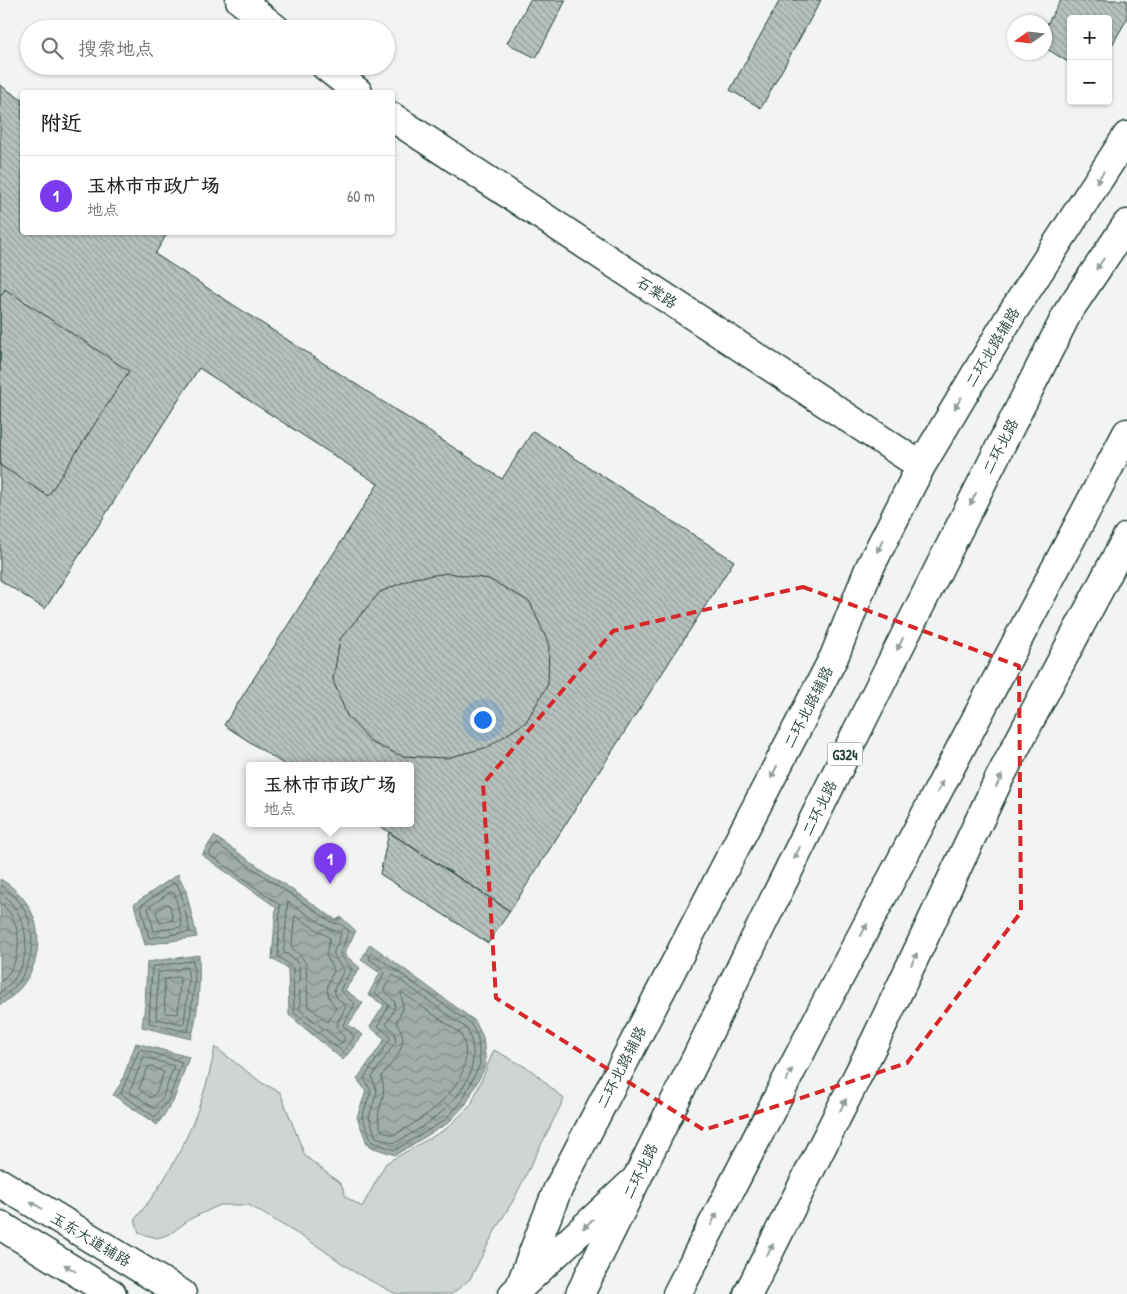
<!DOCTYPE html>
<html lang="zh">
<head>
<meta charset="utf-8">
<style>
	body { margin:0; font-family:"Patrick Hand","LXGW WenKai TC",sans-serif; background:#f2f2f2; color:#222 }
	.controls { position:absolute; right:15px; top:15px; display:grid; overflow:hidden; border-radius:5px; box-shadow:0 1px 4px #0004 }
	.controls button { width:45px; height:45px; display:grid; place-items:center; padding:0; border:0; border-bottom:1px solid #e0e0e0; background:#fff; color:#222; font:25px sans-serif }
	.compass { position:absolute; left:1007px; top:15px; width:45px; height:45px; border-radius:50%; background:#fff; box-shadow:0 1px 4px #0004; rotate:256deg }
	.you { position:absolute; left:482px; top:719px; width:18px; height:18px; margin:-12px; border:4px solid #fff; border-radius:50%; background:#1a73e8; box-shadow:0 0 0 8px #1a73e833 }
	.badge { display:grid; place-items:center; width:32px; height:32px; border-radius:50%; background:#7c3aed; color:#fff; font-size:16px; font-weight:700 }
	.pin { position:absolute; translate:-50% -41px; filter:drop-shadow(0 1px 2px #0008) }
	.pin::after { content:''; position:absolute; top:26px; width:18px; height:15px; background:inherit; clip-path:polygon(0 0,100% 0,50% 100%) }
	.popup { position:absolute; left:246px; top:762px; width:168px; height:65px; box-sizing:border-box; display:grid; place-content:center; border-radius:5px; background:#fff; filter:drop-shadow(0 1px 4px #0005); font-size:16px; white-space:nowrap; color:#767676 }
	.popup b { font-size:19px; color:#222 }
	.popup::after { content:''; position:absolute; left:50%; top:100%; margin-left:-10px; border:10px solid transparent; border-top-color:#fff }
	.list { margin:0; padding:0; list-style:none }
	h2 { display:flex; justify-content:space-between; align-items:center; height:65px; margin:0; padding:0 20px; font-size:21px }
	h2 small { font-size:16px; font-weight:400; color:#767676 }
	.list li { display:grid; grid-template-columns:32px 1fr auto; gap:15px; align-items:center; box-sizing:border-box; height:80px; padding:0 20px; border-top:1px solid #e0e0e0 }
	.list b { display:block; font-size:19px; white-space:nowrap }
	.list p { margin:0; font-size:16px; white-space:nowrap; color:#767676 }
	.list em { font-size:16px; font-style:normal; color:#767676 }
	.icon { flex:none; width:28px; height:28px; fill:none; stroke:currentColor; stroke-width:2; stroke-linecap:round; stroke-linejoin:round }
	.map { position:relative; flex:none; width:1127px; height:1294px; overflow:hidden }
	.search { position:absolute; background:#fff; box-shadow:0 1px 4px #0004; left:20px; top:20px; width:375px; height:55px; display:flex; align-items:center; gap:12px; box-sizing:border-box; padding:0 18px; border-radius:28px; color:#767676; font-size:19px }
	.panel { position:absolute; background:#fff; box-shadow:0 1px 4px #0004; left:20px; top:90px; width:375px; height:145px; border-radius:5px }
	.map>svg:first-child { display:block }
</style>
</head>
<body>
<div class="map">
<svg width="1127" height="1294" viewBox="0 0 1127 1294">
	<defs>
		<pattern id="water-waves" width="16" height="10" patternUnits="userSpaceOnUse" patternTransform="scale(1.25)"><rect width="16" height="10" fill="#a1adaa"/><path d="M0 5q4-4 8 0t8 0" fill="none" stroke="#838e8b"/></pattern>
		<pattern id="building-back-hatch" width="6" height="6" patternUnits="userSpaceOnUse" patternTransform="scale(1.25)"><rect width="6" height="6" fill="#b7c1bd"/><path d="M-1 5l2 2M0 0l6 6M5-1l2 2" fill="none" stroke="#949e9a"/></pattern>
	</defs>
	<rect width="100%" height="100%" fill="#f2f3f3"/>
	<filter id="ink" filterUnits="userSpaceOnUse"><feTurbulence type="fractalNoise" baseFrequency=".02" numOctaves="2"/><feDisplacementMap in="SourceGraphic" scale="10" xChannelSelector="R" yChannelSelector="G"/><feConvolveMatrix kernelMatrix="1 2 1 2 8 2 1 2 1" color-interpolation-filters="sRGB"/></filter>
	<g filter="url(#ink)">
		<path fill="#ced5d3" stroke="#768984" d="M 215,1047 L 262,1083 L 280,1092 L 305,1156 L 341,1184 L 346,1197 L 362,1207 L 386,1163 L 446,1129 L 471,1105 L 494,1050 L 531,1070 L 564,1099 L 514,1199 L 496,1229 L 470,1279 L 452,1294 L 396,1294 L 356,1273 L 316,1245 L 249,1205 L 220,1205 L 190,1219 L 170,1234 L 157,1238 L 139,1233 L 135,1219 C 175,1172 204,1109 215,1047 Z"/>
		<path fill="url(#water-waves)" stroke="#6d807b" d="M 214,836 L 336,920 L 341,917 L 356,931 L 344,954 L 360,968 L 345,990 L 363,1003 L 348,1025 L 363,1035 L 343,1060 L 289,1015 L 288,969 L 272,959 L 276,907 L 202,855 Z
			M 178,874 L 186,891 L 197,937 L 145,945 L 134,904 Z
			M 0,879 C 52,908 49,976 0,1005 Z
			M 370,944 L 475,1021 L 483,1037 L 486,1065 L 466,1104 L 448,1123 L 395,1155 L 368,1146 L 357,1117 L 366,1091 L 357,1079 L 385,1039 L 370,1027 L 384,1005 L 368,995 L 380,973 L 361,960 Z
			M 199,955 C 200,983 199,1011 191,1039 L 142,1027 L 145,1005 L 147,962 Z
			M 136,1043 L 189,1057 L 173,1102 L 157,1125 L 113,1095 L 121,1083 Z"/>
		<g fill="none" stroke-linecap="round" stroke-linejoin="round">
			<path stroke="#536a63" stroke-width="1" d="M 217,844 L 333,923 L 341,924 L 349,931 L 340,954 L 352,969 L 340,990 L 355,1004 L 343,1025 L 354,1037 L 343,1052 L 294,1013 L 293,968 L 278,956 L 280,905 L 210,855 L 210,852 Z
				M 174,883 L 177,884 L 181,893 L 190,932 L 149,938 L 141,906 Z
				M 0,885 C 44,909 41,974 0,999
				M 0,892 C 33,917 36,968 0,992
				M 171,892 L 175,894 L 182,927 L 154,931 L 148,908 Z
				M 0,902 C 25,924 24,961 0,983
				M 288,902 L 330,929 L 341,933 C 335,955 327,949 344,970 L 334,989 L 336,997 L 346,1006 L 337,1024 L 339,1031 L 345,1038 L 342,1043 L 300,1010 L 299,966 L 296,961 L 284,952 Z
				M 167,904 L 170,906 L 173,920 L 160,923 L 156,912 Z
				M 295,916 L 330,938 L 326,955 L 334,971 C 325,987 325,994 336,1008 L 328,1022 L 308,1006 L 306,964 L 301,956 L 292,948 Z
				M 372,953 L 471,1024 L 478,1038 L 480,1064 L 462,1101 L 445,1120 L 395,1150 L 372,1142 L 362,1117 L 371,1091 L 364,1078 L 390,1039 L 389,1035 L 378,1026 L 389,1005 L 375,993 L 384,973 L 382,968 L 369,959 Z
				M 193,961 L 195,980 L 188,1032 L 149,1023 L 152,967 Z
				M 187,968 L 189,980 L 184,1024 L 156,1019 L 158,973 Z
				M 393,975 L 466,1028 C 494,1079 434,1124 394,1143 L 376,1137 L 369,1117 L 377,1092 L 372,1077 L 396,1041 L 395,1033 L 386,1024 L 394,1010 L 395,1002 L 384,990 Z
				M 180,977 L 178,1014 L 165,1013 L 164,980 Z
				M 401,992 L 460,1033 C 484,1077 427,1119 393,1135 L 382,1131 C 371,1107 390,1103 381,1077 C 394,1058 413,1045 396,1022 L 403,1008 Z
				M 140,1049 L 182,1062 L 169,1099 L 155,1117 L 121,1094 Z
				M 144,1057 L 174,1066 L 163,1097 L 154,1108 L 130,1092 Z
				M 151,1066 L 164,1072 L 156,1093 L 151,1098 L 139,1089 L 148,1067 Z"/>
		</g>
		<path fill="url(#building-back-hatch)" stroke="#1f3d34" d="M 530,0 L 566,0 L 536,58 L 507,43 Z
			M 780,0 L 821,0 L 761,108 L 730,90 Z
			M 1061,0 L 1127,0 L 1127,19 L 1108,52 L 1108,19 L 1071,19 L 1071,64 L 1044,47 L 1044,29 Z
			M 0,85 L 22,100 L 22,232 L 168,232 L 155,254 L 502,479 L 533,431 L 734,561 L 510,911 L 375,823 L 410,823 L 410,765 L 285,765 L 224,725 L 378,484 L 199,368 L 45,609 L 0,580 Z
			M 5,289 L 129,371 L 48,496 L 0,465 L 0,297 Z
			M 448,573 L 489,579 L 530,602 L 549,645 L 548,684 L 526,722 L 488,747 L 447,758 L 402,756 L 372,743 L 347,716 L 333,680 L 340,639 L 380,592 L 414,578 Z
			M 389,832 L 510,911 L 488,943 L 380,874 Z"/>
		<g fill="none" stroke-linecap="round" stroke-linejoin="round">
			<g stroke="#1f3d34" stroke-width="31">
				<path id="tertiary" d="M 240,0 L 276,29
					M 325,66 L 358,92
					M 392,117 L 921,466
					M 0,1183 L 182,1294
					M 517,1294 L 557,1191 L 834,657 L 869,569 L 921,466 L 1012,313 L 1127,136
					M 748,1294 L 876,1039 L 999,779 L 1127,537"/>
			</g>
			<g stroke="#1f3d34" stroke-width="31">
				<path id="primary" d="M 0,1225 L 112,1294
					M 513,1294 L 635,1180"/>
			</g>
			<g stroke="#1f3d34" stroke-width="31">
				<path id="trunk" d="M 580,1294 L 865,715 L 1068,312 L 1127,224
					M 677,1294 L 826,1003 L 1127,433"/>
			</g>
			<use href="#tertiary" stroke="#fff" stroke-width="28"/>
			<use href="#primary" stroke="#fff" stroke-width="28"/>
			<use href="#trunk" stroke="#fff" stroke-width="28"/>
		</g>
		<defs><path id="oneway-solid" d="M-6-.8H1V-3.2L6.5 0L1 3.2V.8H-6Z" transform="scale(1.25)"/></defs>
		<g fill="#8f9e9a">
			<use href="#oneway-solid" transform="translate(1100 177) rotate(123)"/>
			<use href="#oneway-solid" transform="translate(1100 264) rotate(124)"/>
			<use href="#oneway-solid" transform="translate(958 403) rotate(121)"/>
			<use href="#oneway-solid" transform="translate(973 499) rotate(117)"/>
			<use href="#oneway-solid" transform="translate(880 546) rotate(117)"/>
			<use href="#oneway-solid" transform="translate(900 644) rotate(117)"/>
			<use href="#oneway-solid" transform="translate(774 772) rotate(117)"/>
			<use href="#oneway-solid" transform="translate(999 781) rotate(-64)"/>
			<use href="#oneway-solid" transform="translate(940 787) rotate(-62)"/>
			<use href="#oneway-solid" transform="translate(797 853) rotate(116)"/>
			<use href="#oneway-solid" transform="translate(864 930) rotate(-62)"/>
			<use href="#oneway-solid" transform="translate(914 959) rotate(-65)"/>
			<use href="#oneway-solid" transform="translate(789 1075) rotate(-63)"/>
			<use href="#oneway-solid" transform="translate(843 1105) rotate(-63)"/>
			<use href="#oneway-solid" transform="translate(36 1205) rotate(-149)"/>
			<use href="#oneway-solid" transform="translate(714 1219) rotate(-63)"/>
			<use href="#oneway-solid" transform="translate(588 1224) rotate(137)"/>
			<use href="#oneway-solid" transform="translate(770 1250) rotate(-63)"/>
			<use href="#oneway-solid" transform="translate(70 1268) rotate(-148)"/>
		</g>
	</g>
	<path fill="none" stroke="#d62828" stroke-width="4" stroke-dasharray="10 6" stroke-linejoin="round" d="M 803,587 L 1019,666 L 1021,912 L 907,1063 L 704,1130 L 496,998 L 483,784 L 613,631 Z"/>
	<g text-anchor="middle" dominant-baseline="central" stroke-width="4.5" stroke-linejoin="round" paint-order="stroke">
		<rect fill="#fff" stroke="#627771" stroke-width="1" x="827.5" y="742.5" width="35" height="23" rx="4"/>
		<g font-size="14" font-weight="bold" fill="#1f3d34">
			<text x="845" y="754">G324</text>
		</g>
		<g font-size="15" fill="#1f3d34" stroke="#fff">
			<text transform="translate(657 292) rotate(33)">石棠路</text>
			<text transform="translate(992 347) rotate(-59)">二环北路辅路</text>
			<text transform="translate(1000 446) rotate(-63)">二环北路</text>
			<text transform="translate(808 707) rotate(-63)">二环北路辅路</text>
			<text transform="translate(819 808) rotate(-64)">二环北路</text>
			<text transform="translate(621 1067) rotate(-63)">二环北路辅路</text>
			<text transform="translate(640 1171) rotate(-64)">二环北路</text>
			<text transform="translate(91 1239) rotate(31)">玉东大道辅路</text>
		</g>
	</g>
</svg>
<div class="controls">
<button>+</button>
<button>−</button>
</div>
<svg class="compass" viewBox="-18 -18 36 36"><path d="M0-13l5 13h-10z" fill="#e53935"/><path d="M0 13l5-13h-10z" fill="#767676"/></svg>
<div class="you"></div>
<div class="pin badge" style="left:330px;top:884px">1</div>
<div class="popup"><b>玉林市市政广场</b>地点</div>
<div class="search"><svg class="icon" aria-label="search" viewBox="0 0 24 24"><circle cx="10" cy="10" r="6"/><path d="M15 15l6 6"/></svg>搜索地点</div>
<section class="panel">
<h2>附近<small></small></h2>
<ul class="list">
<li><span class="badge">1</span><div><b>玉林市市政广场</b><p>地点</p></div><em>60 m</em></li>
</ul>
</section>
</div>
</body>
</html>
